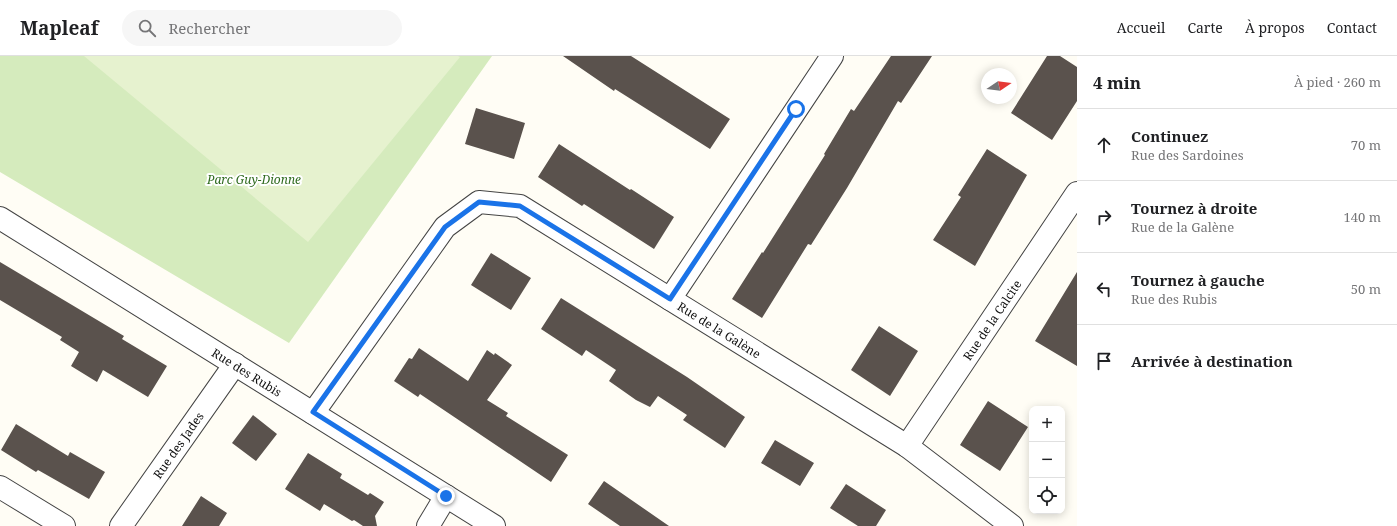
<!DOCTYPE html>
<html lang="fr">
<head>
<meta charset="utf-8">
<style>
	body { margin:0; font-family:"Noto Serif",serif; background:#f6f6f6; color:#202124 }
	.controls { position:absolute; right:12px; bottom:12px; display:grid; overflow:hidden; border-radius:8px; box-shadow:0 2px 10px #0003 }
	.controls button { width:36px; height:36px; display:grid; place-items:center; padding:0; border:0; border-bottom:1px solid #e0e0e0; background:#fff; color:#202124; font:20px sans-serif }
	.compass { position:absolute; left:981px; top:12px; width:36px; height:36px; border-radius:50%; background:#fff; box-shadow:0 2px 10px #0003; rotate:77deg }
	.stop { position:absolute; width:12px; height:12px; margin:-9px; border:3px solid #1a73e8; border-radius:50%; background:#fff }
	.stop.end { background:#1a73e8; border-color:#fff; box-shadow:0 1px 4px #0008 }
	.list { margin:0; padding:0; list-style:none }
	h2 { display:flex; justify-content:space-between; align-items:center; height:52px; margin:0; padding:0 16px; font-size:17px }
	h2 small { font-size:13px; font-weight:400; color:#757577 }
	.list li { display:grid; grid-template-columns:26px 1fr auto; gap:12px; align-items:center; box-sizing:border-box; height:72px; padding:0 16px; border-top:1px solid #e0e0e0 }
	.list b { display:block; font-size:15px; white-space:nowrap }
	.list p { margin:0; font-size:13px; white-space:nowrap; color:#757577 }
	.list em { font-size:13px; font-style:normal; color:#757577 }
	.icon { flex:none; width:22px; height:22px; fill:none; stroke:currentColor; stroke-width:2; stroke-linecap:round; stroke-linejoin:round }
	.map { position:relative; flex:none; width:1077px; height:470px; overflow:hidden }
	header { display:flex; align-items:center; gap:24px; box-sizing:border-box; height:56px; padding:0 20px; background:#fff; border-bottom:1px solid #e0e0e0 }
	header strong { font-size:19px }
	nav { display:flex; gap:22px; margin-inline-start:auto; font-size:14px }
	.search { width:280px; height:36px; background:#f6f6f6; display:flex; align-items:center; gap:10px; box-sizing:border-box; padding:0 14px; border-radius:22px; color:#757577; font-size:15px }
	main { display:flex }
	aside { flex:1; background:#fff }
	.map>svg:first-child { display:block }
</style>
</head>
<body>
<header>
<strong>Mapleaf</strong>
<div class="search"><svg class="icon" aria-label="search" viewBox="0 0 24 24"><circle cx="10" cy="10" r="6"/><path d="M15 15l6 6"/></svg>Rechercher</div>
<nav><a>Accueil</a><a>Carte</a><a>À propos</a><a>Contact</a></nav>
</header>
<main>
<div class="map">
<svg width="1077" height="470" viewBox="0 0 1077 470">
	<rect width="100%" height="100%" fill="#fffdf5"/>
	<path fill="#d5ebbd" d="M 0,0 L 492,0 L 289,287 L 0,116 Z"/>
	<path fill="#e6f2cf" d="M 84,0 L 458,0 L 460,1 L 308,186 Z"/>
	<path fill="#5a524d" d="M 563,0 L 631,0 L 730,63 L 710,93 L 615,33 L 614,35 Z
		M 891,0 L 932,0 L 901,47 L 898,45 L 847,132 L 811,189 L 808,188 L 762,262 L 732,243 L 762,196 L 763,197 L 825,99 L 824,98 L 851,53 L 854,55 Z
		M 1047,0 L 1060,0 L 1077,11 L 1077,45 L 1052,84 L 1011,57 Z
		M 476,52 L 525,67 L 514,103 L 465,88 Z
		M 559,88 L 630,134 L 631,133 L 674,161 L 654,193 L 584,148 L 582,150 L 538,121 Z
		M 987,93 L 1027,119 L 975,210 L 933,184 L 961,141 L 958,139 Z
		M 491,197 L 531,222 L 511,254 L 471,229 Z
		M 0,206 L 124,280 L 122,283 L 167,310 L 148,341 L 103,314 L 97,326 L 71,310 L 79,296 L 60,284 L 62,281 L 0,244 Z
		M 1077,216 L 1077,310 L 1035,285 Z
		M 561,242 L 687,321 L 745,361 L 725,392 L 683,364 L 687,359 L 658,340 L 650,351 L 636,344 L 609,325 L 616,314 L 586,294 L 582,300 L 541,273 Z
		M 879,270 L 918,295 L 890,340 L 851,314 Z
		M 419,292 L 468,325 L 487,294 L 494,299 L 495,297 L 512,309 L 487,344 L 508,357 L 506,360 L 568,399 L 551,426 L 420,338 L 418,341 L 394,325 L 409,302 L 412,303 Z
		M 988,345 L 1028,371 L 1000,415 L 960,389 Z
		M 253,359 L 277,378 L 256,405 L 232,387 Z
		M 16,368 L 68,400 L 70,396 L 105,416 L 89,443 L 38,414 L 36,416 L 1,394 Z
		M 775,384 L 814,407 L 800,430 L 761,407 Z
		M 308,397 L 342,418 L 340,422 L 368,439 L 370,437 L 384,446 L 375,460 L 377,470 L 363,470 L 354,464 L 352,465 L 324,448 L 320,455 L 285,433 Z
		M 604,425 L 669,470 L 620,470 L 588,448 Z
		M 846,428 L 886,454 L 876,470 L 858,470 L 830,452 Z
		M 201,440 L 227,457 L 219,470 L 182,470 Z"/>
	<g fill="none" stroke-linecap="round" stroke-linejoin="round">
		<g stroke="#444" stroke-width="24">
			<g id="minor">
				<path id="s1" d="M 0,162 L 494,470"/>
				<path d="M 670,243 L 832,0"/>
				<path id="s2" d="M 313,357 L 445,171 L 479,146 L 520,150 L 907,390 L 1012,470"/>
				<path id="s3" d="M 907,390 L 1077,137"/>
				<path d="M 0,431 L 64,470"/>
				<path id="s4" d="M 121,470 L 235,308"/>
				<path d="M 428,470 L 446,440"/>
			</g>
		</g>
		<use href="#minor" stroke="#fff" stroke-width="22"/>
	</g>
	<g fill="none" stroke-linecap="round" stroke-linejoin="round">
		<path stroke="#1a73e8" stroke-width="5" d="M 446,440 L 313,356 L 445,171 L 479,146 L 520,150 L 670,243 L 796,53"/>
	</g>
	<g text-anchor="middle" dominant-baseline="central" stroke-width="4" stroke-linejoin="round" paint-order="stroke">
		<g font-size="12" font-style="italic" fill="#2f6b1f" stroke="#fff">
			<text x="254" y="123">Parc Guy-Dionne</text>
		</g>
		<g font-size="12" fill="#111" stroke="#fff">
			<text stroke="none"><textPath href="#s3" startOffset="152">Rue de la Calcite</textPath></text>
			<text stroke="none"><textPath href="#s2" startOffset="546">Rue de la Galène</textPath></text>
			<text stroke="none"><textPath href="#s1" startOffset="291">Rue des Rubis</textPath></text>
			<text stroke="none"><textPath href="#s4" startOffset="99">Rue des Jades</textPath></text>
		</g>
	</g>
</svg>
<div class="controls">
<button>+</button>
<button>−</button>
<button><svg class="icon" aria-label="locate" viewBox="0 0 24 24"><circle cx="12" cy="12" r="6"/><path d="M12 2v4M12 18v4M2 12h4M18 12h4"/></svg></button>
</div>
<svg class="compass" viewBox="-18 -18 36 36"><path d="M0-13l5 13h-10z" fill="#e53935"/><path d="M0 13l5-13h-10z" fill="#757577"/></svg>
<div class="stop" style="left:796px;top:53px"></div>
<div class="stop end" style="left:446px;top:440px"></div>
</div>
<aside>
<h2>4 min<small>À pied · 260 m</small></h2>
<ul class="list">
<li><svg class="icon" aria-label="ahead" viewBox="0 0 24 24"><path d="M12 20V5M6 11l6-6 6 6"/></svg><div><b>Continuez</b><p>Rue des Sardoines</p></div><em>70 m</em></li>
<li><svg class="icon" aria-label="right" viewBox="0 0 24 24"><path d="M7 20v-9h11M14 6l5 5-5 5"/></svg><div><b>Tournez à droite</b><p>Rue de la Galène</p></div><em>140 m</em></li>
<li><svg class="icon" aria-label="left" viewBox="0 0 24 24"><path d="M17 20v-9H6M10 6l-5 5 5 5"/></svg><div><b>Tournez à gauche</b><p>Rue des Rubis</p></div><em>50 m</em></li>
<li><svg class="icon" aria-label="arrive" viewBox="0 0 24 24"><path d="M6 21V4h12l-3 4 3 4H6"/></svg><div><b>Arrivée à destination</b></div></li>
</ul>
</aside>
</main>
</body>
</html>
